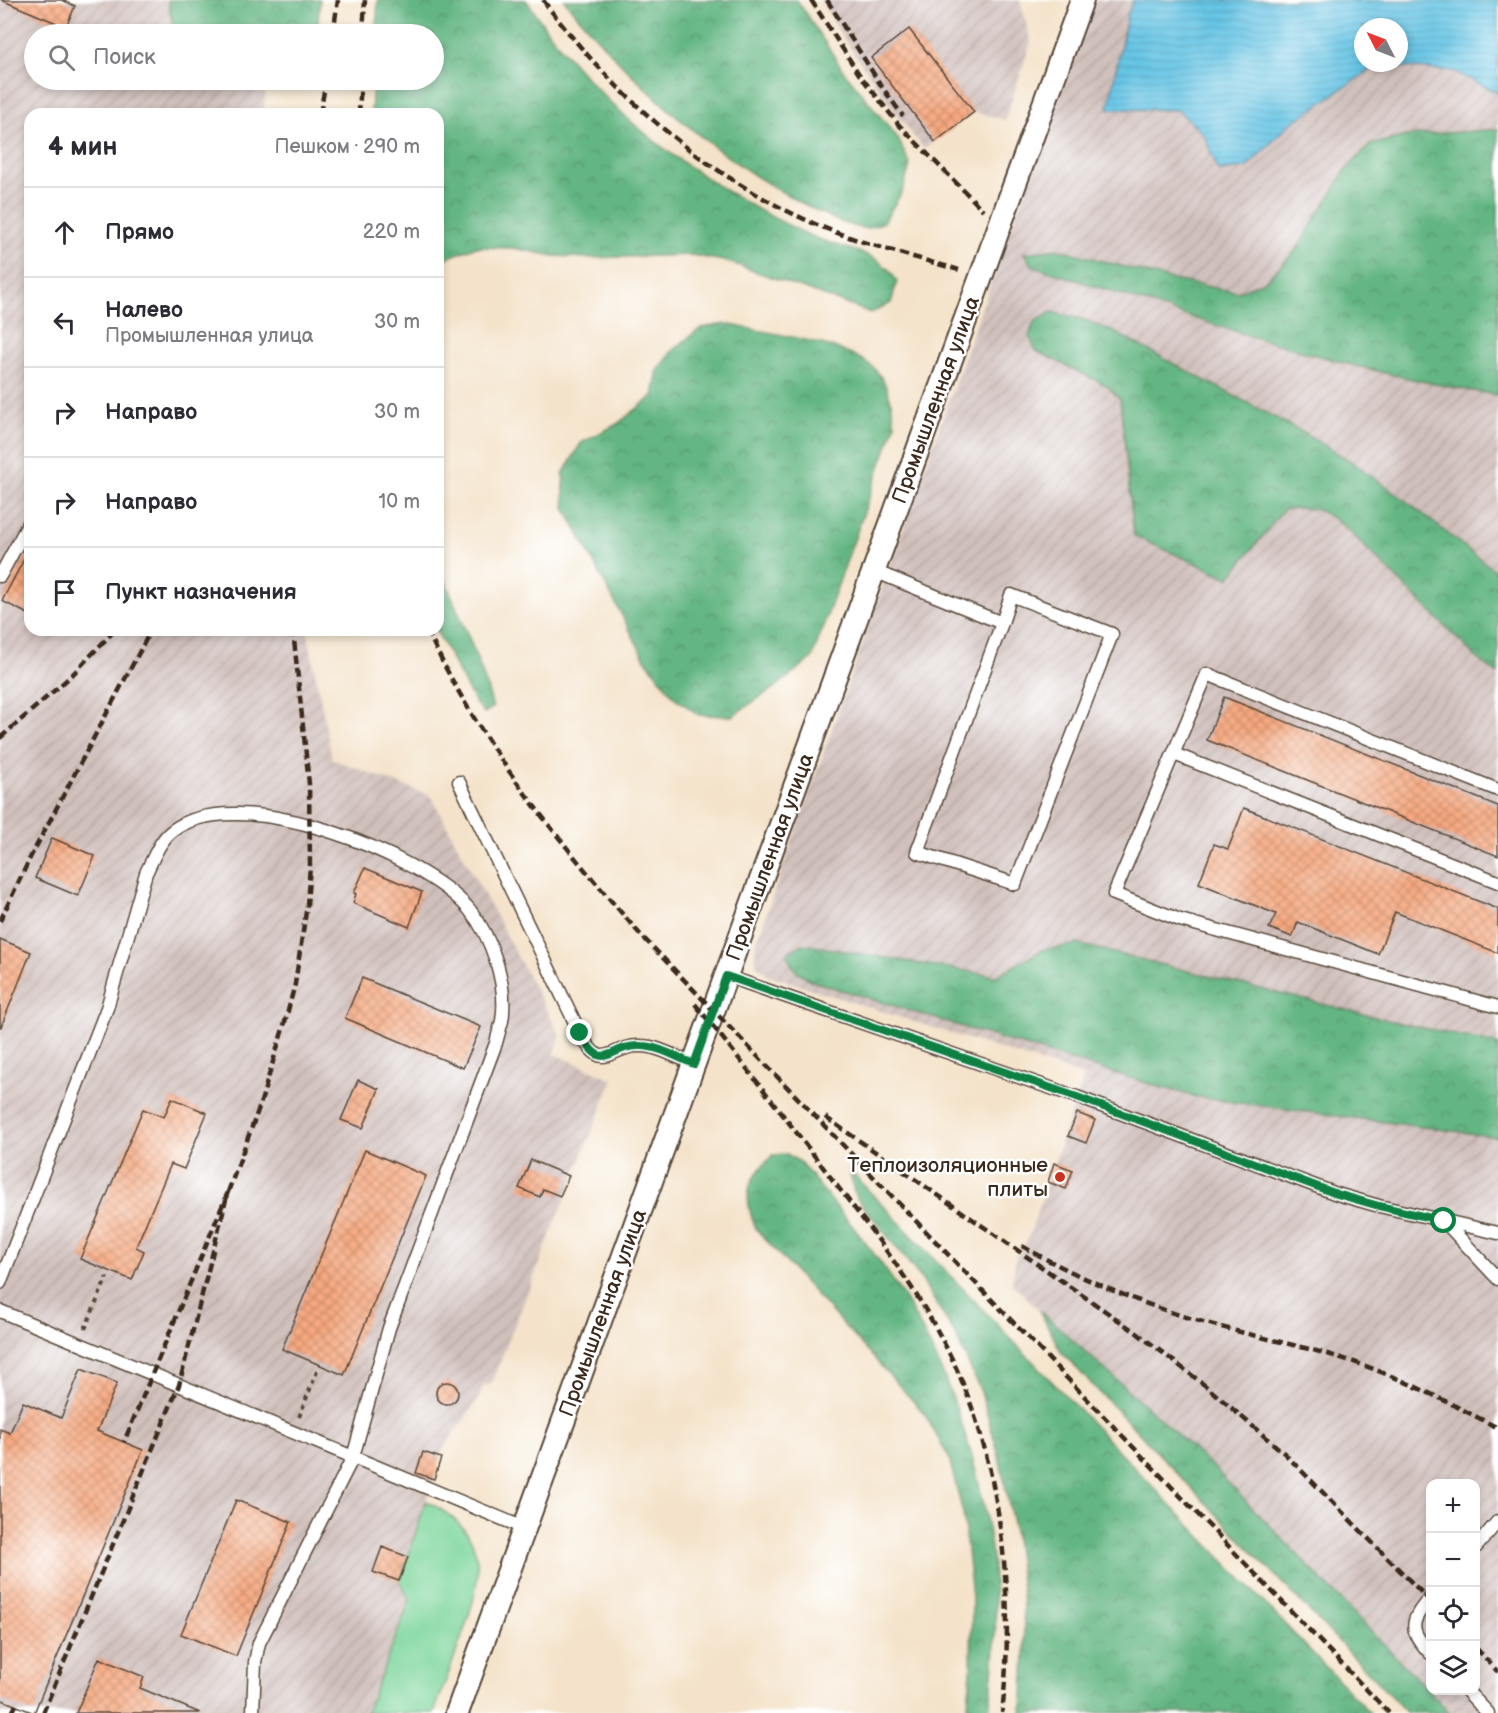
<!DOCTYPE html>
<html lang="ru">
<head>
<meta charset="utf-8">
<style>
	body { margin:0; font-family:"Balsamiq Sans",sans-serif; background:#f2f2f3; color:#2b2b33 }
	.controls { position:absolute; right:18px; bottom:18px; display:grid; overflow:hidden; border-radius:12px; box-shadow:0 3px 9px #0003 }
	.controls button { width:54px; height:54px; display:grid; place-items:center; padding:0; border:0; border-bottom:2px solid #e1e1e2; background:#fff; color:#2b2b33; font:30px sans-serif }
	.compass { position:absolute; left:1354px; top:18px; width:54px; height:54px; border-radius:50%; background:#fff; box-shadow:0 3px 9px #0003; rotate:312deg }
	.stop { position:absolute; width:18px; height:18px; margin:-14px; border:4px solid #0b8043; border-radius:50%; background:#fff }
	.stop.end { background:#0b8043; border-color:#fff; box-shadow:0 2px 6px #0008 }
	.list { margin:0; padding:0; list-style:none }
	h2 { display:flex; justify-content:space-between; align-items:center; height:78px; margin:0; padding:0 24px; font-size:26px }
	h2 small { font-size:20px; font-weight:400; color:#7c7c81 }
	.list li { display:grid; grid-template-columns:39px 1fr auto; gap:18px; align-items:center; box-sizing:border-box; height:90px; padding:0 24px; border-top:2px solid #e1e1e2 }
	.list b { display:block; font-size:22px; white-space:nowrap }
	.list p { margin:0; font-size:20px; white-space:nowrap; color:#7c7c81 }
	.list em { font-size:20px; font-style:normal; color:#7c7c81 }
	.icon { flex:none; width:33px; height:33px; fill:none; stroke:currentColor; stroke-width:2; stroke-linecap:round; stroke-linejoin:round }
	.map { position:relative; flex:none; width:1498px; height:1713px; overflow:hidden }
	.search { position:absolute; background:#fff; box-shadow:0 3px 9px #0003; left:24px; top:24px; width:420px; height:66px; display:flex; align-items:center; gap:15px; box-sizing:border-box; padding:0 21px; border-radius:33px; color:#7c7c81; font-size:22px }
	.panel { position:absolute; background:#fff; box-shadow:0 3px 9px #0003; left:24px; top:108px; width:420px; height:528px; border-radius:18px }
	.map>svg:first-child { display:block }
</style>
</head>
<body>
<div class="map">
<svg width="1498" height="1713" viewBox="0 0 1498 1713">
	<defs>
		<pattern id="industrial-furrows" width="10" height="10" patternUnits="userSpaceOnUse" patternTransform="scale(1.5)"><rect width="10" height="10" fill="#d0c0bc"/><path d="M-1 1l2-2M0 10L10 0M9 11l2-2" fill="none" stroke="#b4a5a1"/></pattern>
		<pattern id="forest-crowns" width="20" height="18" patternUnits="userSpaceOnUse" patternTransform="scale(1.5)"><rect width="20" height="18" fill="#64b683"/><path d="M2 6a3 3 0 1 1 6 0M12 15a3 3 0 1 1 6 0" fill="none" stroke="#54946b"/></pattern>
		<pattern id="water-rules" width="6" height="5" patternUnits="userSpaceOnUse" patternTransform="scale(1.5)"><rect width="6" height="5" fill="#66c5e5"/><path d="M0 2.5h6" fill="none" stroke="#59a9c4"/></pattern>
		<pattern id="building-cross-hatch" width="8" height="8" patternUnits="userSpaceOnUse" patternTransform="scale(1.5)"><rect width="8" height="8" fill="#f7a980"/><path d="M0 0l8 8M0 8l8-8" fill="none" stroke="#c98a68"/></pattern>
	</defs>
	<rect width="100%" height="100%" fill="#fff"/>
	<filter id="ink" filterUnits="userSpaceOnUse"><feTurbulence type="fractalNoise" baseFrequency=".0167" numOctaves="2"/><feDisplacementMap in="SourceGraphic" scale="12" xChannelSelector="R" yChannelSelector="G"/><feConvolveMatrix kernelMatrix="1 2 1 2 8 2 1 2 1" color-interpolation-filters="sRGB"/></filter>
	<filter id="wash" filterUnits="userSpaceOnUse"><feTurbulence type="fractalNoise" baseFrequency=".008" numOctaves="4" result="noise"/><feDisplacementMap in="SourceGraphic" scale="24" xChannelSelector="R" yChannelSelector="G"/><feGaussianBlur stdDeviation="1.35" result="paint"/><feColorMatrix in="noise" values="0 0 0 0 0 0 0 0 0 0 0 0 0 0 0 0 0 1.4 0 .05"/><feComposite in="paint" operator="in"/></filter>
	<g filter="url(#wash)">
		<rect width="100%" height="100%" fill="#f4e3ca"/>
		<path fill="url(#industrial-furrows)" fill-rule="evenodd" d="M 0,0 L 269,0 L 268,34 L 34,34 L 34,80 L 266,80 L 264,114 L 30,114 L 30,630 L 307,630 L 332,759 L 431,796 L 561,1037 L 554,1054 L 613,1079 L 491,1384 L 484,1385 L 476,1403 L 444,1447 L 400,1581 L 410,1601 L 366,1713 L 0,1713 Z
			M 821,0 L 1020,0 L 1031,42 L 1005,120 L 974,112 L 924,149 L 896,113 L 840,33 Z
			M 1095,0 L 1498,0 L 1498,1713 L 1450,1713 L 1212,1466 L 1039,1310 L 1012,1283 L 1016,1256 L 1028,1239 L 1084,1076 L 768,975 L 756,965 L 755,946 L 992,279 ZM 1363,27 L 1399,27 L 1399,63 L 1363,63 ZM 1430,1484 L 1476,1484 L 1476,1690 L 1430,1690 Z"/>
		<path fill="#7bd59b" stroke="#5b805c" stroke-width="1.5" d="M 426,1501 C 494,1535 482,1578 461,1639 C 452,1663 443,1688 434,1713 L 366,1713 L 410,1601 L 400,1581 Z"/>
		<path fill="url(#forest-crowns)" stroke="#507050" stroke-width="1.5" d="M 168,0 L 320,0 L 317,34 L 261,34 L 254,27 L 239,29 L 234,34 L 174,34 Z
			M 378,0 L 526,0 C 574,73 637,135 711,181 C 743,202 776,220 811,236 C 842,250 879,249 897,281 L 891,303 L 871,313 L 729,262 L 692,255 L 588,258 L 554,256 L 513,248 L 475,247 L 441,260 L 438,264 L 438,114 L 371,114 L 373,80 L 434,80 L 434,34 L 376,34 Z
			M 564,0 L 797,0 L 845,73 L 897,137 L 910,164 L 903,190 L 884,222 C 879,224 872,227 867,228 C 850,229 821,213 807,206 C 710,155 634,84 564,0 Z
			M 1498,129 L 1498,395 C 1338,371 1186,315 1033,266 L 1024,253 L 1059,249 L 1173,280 L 1237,292 L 1266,280 L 1294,253 L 1346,170 L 1370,145 L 1406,136 Z
			M 1051,312 L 1082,319 L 1116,333 L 1300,431 L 1352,462 L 1401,497 L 1498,573 L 1498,674 L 1481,662 L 1347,529 C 1323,509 1315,506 1284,509 L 1229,578 L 1134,536 L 1120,399 L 1106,385 L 1036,351 L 1029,336 L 1034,322 Z
			M 725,324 C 763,332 856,343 878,373 C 890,388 892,406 895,425 L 812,658 L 777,686 L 732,716 L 699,715 L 675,698 L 645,659 L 565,508 L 563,474 L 581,443 L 617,424 L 653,396 L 658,369 L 674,349 L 701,328 Z
			M 438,563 C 457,611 480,658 493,708 L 484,713 L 475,703 L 436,630 L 438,630 Z
			M 802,944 L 996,976 L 1042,950 L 1078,944 L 1396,1022 L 1498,1044 L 1498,1137 L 1224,1101 L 1193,1096 L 1160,1087 L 812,981 L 795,970 L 786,954 Z
			M 787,1154 L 801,1163 C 826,1195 854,1226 878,1259 C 946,1351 990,1481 995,1595 C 997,1634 994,1674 989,1713 L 967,1713 L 971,1672 L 972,1597 L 963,1513 L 949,1458 L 924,1413 L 756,1229 C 742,1195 746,1181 773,1155 Z
			M 849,1170 L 1370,1713 L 1022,1713 L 1025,1652 L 1022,1589 L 1013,1524 L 999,1456 L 981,1392 L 955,1334 L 920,1277 L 855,1196 Z
			M 1039,1310 L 1212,1466 L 1450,1713 L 1407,1713 L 1062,1353 Z"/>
		<path fill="url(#water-rules)" stroke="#507882" stroke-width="1.5" fill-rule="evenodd" d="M 1133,0 L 1498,0 L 1498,93 L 1453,71 L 1377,65 L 1289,125 L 1246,168 L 1218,171 L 1204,135 L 1178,110 L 1108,109 L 1127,16 ZM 1363,27 L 1399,27 L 1399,63 L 1363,63 Z"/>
		<g id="blocks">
			<path fill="url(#building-cross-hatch)" d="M 1,0 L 62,0 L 75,6 L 66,27 Z
				M 909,29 L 974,112 L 935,142 L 871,58 Z
				M 30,548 L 30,615 L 2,601 Z
				M 1224,697 L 1498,806 L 1498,856 L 1207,740 Z
				M 1244,808 L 1498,909 L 1498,953 L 1395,912 L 1378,954 L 1298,922 L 1292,937 L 1269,928 L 1276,914 L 1199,883 L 1214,844 L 1228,849 Z
				M 52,838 L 95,856 L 78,896 L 35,878 Z
				M 365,868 L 422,892 L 409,927 L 353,903 L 356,894 L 354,893 Z
				M 0,939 L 31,952 L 1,1027 L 0,1027 Z
				M 362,978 L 481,1027 L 463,1068 L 345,1018 Z
				M 358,1080 L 379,1089 L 363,1128 L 341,1120 Z
				M 172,1098 L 207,1113 L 184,1169 L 171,1164 L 136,1247 L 144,1251 L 132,1280 L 80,1259 L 143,1109 L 164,1117 Z
				M 1077,1113 L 1095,1120 L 1086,1143 L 1068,1136 Z
				M 365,1150 L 426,1176 L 344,1375 L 282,1349 Z
				M 531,1160 L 569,1176 L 560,1196 L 543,1189 L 540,1197 L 519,1188 Z
				M 1054,1163 L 1073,1170 L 1066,1189 L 1048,1182 Z
				M 81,1369 L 117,1383 L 97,1431 L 143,1450 L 34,1713 L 0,1699 L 0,1429 L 10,1433 L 23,1402 L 61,1418 Z
				M436 1393a11 11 0 1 1 22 0a11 11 0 1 1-22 0Z
				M 423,1452 L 441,1458 L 434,1479 L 416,1473 Z
				M 236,1500 L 291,1522 L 236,1656 L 181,1634 Z
				M 382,1547 L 408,1557 L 399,1581 L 373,1572 Z
				M 99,1658 L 144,1677 L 140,1688 L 200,1713 L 76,1713 Z"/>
		</g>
	</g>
	<g filter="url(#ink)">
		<use href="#blocks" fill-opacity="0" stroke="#574638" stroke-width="1.5"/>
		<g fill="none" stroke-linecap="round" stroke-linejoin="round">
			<g stroke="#574638" stroke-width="15">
				<path id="service" d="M 874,571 L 1002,623 L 1011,595 L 1112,634 L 1015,884 L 917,852 L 1002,623
					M 0,576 L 30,521
					M 1174,754 L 1498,882
					M 459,782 L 580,1033 C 604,1077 610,1044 641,1046 C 658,1046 678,1058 694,1064
					M 1498,790 L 1207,674 L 1114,894 L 1180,920 L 1498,1007
					M 726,976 L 1077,1097 L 1337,1194 L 1379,1206 L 1498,1233
					M 1444,1221 L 1498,1279
					M 0,1283 L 107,1008 L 146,873 C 153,859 160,840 172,831 C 236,780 422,854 469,909 C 492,937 508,985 502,1021 C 500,1028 498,1035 496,1043 L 389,1328 L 353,1457 L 524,1528
					M 0,1311 L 353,1457 L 259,1643 L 255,1662 L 253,1713
					M 1476,1547 L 1498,1521
					M 1430,1598 C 1409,1622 1409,1630 1430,1653
					M 1466,1690 L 1488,1713"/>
			</g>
			<g stroke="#574638" stroke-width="26">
				<path id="minor" d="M 457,1713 L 1082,0"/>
			</g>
			<path stroke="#574638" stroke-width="4" stroke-dasharray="4.5 4.5" stroke-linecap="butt" d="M 85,1329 L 107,1277
				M 299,1417 L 318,1369"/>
			<use href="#service" stroke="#fff" stroke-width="12"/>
			<use href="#minor" stroke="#fff" stroke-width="22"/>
			<path stroke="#3b2a1e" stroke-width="4.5" stroke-dasharray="9 4.5" stroke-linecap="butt" d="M 543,0 C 613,95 706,176 815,224 C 862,244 911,256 959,270
				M 811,0 L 859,74 L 899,125 L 983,210
				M 827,0 L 882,87 L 903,116
				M 333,34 L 338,0
				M 363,34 L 365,0
				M 320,114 L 326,80
				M 359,114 L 361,80
				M 427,630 C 480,745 556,838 639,933 L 1389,1713
				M 0,738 L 71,676 L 115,630
				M 0,921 L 30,858 L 151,630
				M 695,1004 C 744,1064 791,1125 838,1187 C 877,1237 916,1288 945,1345 C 1001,1452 1016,1594 1002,1713
				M 825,1117 L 1137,1333 L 1207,1387 L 1284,1453 L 1430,1601
				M 228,1192 L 260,1105 L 285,1022 L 295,984 L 307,905 L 310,866 L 309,784 L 293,630
				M 1022,1246 C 1075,1276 1131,1300 1189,1318 C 1245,1335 1302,1345 1357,1363 C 1406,1380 1452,1404 1498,1428
				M 1476,1648 L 1498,1672
				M 12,1713 L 16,1705
				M 43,1713 L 179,1385 L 228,1192 L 124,1442"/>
		</g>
	</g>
	<g fill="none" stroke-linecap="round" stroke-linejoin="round" filter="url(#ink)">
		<path stroke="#0b8043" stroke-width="8" d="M 580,1033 C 604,1077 609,1044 641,1046 C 658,1046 678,1058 694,1064 L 726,976 L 1077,1097 L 1337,1194 L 1379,1206 L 1444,1221"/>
	</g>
	<circle fill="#c8321e" stroke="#fff" stroke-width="2" cx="1060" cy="1177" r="6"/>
	<g text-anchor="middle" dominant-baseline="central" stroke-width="5" stroke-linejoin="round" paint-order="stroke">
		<g font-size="21" fill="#3b2a1e" stroke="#fff">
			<text transform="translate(936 400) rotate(-70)">Промышленная улица</text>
			<text transform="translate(770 857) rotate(-70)">Промышленная улица</text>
			<text transform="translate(603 1313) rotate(-70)">Промышленная улица</text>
		</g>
		<g font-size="21" fill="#3b2a1e" stroke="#fff" text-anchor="end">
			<text x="1048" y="1165">Теплоизоляционные<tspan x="1048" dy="24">плиты</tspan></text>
		</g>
	</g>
</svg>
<div class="controls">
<button>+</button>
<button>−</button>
<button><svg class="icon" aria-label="locate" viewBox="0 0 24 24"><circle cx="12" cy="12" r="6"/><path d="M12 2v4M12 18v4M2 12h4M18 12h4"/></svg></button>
<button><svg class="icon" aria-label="layers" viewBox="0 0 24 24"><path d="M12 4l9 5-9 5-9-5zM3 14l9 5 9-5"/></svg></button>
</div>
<svg class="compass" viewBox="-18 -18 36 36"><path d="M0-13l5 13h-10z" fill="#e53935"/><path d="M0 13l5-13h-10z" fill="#7c7c81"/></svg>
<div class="stop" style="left:1444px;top:1221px"></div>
<div class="stop end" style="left:580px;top:1033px"></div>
<div class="search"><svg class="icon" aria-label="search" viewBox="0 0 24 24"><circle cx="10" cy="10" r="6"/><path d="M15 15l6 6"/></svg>Поиск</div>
<section class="panel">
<h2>4 мин<small>Пешком · 290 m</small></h2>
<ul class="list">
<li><svg class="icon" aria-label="ahead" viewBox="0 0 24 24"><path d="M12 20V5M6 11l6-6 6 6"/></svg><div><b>Прямо</b></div><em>220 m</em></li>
<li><svg class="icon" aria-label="left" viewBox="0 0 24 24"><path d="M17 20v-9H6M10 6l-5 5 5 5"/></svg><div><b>Налево</b><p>Промышленная улица</p></div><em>30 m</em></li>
<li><svg class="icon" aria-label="right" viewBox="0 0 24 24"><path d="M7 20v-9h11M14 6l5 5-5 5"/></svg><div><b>Направо</b></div><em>30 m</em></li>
<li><svg class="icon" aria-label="right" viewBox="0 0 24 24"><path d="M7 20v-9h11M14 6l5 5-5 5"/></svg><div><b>Направо</b></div><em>10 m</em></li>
<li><svg class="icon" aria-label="arrive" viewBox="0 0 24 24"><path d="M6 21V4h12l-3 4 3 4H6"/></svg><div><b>Пункт назначения</b></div></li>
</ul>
</section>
</div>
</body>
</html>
